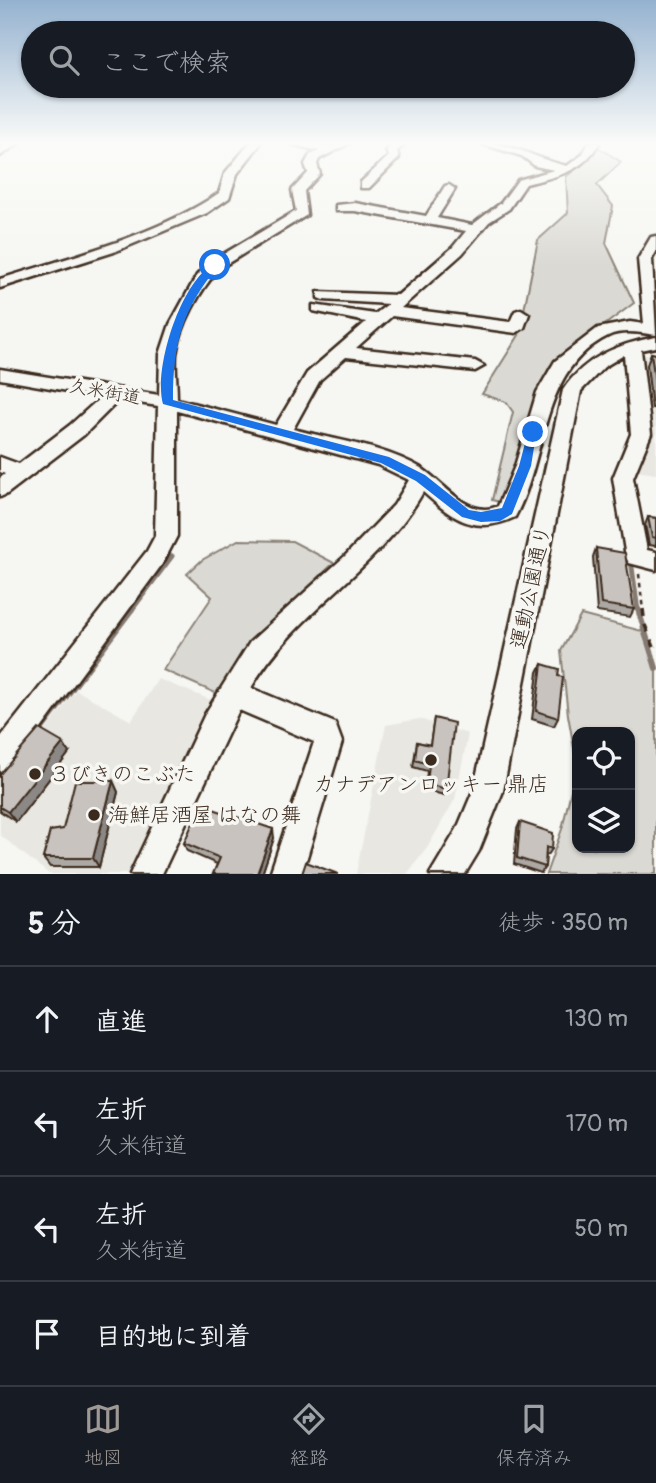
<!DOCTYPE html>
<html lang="ja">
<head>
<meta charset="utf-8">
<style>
	body { margin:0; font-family:Pangolin,"Klee One",sans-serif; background:#20242c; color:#f1f3f6 }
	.controls { position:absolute; right:21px; bottom:21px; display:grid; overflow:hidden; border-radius:14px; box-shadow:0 2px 5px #0004 }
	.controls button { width:63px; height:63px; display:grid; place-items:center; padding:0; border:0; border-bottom:2px solid #363941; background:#171b24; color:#f1f3f6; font:35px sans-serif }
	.stop { position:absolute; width:21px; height:21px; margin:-16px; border:5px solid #1a73e8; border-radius:50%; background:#fff }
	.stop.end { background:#1a73e8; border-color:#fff; box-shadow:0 2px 7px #0008 }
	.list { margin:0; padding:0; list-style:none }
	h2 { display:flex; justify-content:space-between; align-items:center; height:91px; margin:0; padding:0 28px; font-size:30px }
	h2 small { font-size:23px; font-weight:400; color:#9ea1a6 }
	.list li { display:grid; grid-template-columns:46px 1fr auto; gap:21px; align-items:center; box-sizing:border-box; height:105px; padding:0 28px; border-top:2px solid #363941 }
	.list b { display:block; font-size:26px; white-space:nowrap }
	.list p { margin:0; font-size:23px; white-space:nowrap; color:#9ea1a6 }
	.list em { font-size:23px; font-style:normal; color:#9ea1a6 }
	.icon { flex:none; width:38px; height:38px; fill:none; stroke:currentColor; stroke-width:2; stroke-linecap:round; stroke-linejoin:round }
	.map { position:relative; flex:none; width:656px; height:874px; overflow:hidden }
	.search { position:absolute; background:#171b24; box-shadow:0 2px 5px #0004; left:21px; right:21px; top:21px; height:77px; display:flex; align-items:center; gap:18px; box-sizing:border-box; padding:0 24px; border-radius:38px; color:#9ea1a6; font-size:26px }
	.sheet { height:511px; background:#171b24 }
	nav { display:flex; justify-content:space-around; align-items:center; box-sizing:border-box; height:98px; border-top:2px solid #363941; background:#171b24; font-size:19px; color:#9ea1a6 }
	nav a { display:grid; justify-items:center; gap:4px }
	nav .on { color:#9f9995 }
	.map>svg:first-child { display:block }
</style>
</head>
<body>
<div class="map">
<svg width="656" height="874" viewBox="0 0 656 874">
	<rect width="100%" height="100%" fill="#f6f6f2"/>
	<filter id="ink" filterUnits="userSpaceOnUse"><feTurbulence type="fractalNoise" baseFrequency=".0143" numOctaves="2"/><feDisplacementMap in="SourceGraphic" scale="14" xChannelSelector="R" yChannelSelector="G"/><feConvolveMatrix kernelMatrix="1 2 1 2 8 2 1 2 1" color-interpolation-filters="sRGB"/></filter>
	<g filter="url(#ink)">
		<path fill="#e8e7e2" d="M 656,353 L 656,474 L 630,470 L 650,439 L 637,357 Z
			M 158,679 L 216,702 L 135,874 L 49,874 L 0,835 L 0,791 L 76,690 L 131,721 Z
			M 419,719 L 468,734 L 455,799 L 427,848 L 407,874 L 356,874 L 386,725 Z"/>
		<path fill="#dad9d3" stroke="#8a8278" stroke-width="2" fill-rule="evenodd" d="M 598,147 L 621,162 L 597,185 L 613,206 L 606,243 L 634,303 L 550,366 L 532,405 L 519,463 L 503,503 L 492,500 L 513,412 L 506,402 L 482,394 L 519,335 L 538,240 L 568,213 L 566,177 L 588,159 Z
			M 238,540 L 292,541 L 334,563 L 247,644 L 220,695 L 163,670 L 212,597 L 187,574 L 202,560 Z
			M 581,615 L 642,631 L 656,668 L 656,874 L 546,874 L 562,829 L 577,765 L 568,715 L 561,651 ZM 630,732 L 630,848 L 577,848 L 577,732 Z"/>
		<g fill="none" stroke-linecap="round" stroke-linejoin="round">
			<path stroke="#857a71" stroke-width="5" d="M 631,560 L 638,611
				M 131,611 L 172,556"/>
			<path stroke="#857a71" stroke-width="6" d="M 638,609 L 656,668
				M 38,734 L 132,609"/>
			<g stroke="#3b2a1e" stroke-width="5">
				<path id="minor" d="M 7,143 L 19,143 L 0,156 L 0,148 Z
					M 250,143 L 261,143 L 237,174 L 229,198 L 207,213 L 114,252 L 0,288 L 0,279 C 73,256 155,236 219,193 L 225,173 Z
					M 287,143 L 330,146 L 350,143 L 319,159 L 317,164 L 320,174 L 304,191 L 307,215 L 220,268 C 200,289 180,326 176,355 C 175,369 177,384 177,399 L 276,425 L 307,373 L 366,322 L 313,311 L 313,305 L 375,314 L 388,304 L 323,300 L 318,298 L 318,292 L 398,295 L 452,248 L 466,231 L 355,211 L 336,211 L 336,205 L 355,203 L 426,216 L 445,186 L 449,185 L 455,189 L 437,218 L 472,225 L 501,203 L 518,180 L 554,170 L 535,166 L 522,156 L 479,143 C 516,143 534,159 567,166 L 582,155 L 589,143 L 599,143 C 582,173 557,176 526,184 L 509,209 L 489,222 L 462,254 L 401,308 L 510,322 L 515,311 L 521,309 L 529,314 L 524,328 L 516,333 L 392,316 L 356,348 L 475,361 L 484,366 L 475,371 L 346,357 L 320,380 L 293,429 C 334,440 384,446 421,468 C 444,482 468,520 498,506 L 515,466 L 537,392 L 555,361 L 598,328 L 630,322 L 644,324 L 638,259 L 651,237 L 656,236 L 656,252 L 652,259 L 656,335 C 641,333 622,329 608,336 C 539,370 548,456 515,517 C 475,536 453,519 423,492 C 380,569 294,612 251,688 L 335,723 L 342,742 L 302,874 L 270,874 L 314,742 L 239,710 L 162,874 L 130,874 L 205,714 L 250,642 L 345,556 L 394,505 L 409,480 L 378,465 L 177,411 L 177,536 L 163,563 L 10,771 L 0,775 L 0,738 L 147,551 L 155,536 L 158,406 L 119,400 L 84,435 L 7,494 L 0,497 L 0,478 L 5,474 L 0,472 L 0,457 L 19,464 L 70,425 L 101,397 L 0,379 L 0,369 L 159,395 L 160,354 L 170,324 L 197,275 L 210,262 L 296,211 L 292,190 L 308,173 L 305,164 L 310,155 L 319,151 Z
					M 394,143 L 406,143 L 397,151 L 399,158 L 369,188 L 361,188 L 361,182 L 389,156 L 386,151 Z
					M 656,337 L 656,347 L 641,350 L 651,434 L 633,478 L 647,550 L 656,552 L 656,570 L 629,563 L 626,557 L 613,478 L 631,434 L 624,355 L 604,367 L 581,391 L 503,791 L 479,851 L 465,874 L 430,874 L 457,829 L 473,791 L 563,390 C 585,357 618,344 656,337 Z"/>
			</g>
			<path stroke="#3b2a1e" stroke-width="2.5" stroke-dasharray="4.5 4.5" stroke-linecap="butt" d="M 639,574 L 643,611"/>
			<path stroke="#3b2a1e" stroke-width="3.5" stroke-dasharray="8 8" stroke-linecap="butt" d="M 643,609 L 645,625 L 656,652"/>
			<use href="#minor" fill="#f6f6f2" fill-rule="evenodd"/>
		</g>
		<path fill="#aca8a3" stroke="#3b2a1e" stroke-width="2" d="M 651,353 L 656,354 L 656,409 L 652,408 L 647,365 Z
			M 648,517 L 656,518 L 656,546 L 649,545 L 645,525 Z
			M 596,548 L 634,609 L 630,617 L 597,612 L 593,557 Z
			M 542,664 L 558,676 L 558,718 L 554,726 L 532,719 L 538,672 Z
			M 434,718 L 446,789 L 444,795 L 425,790 L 427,771 L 413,767 L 417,742 L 430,745 Z
			M 69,753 L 16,822 L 0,811 L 0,774 Z
			M 113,781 L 118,792 L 99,867 L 50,867 L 43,858 L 63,829 Z
			M 209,818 L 274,838 L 262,874 L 213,874 L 217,864 L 187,851 L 184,843 Z
			M 520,822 L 552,849 L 548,855 L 546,854 L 545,867 L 541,873 L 514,864 L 517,829 Z"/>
		<path fill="#8c8885" stroke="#3b2a1e" stroke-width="2" d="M 63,743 L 69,753 L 16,822 L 8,812 Z
			M 113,781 L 118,792 L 99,867 L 93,858 Z
			M 273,829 L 274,838 L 262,874 L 257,874 Z"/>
		<path fill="#c8c3be" stroke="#3b2a1e" stroke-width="2" d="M 651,353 L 656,354 L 656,388 Z
			M 648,517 L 656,518 L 656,538 L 652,537 Z
			M 596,548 L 625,553 L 634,609 L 601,604 Z
			M 542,664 L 559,669 L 558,676 L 563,677 L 558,718 L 536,711 Z
			M 434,718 L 454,723 L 446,789 L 427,784 L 429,764 L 415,760 L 417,742 L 430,745 Z
			M 39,729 L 63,743 L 8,812 L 0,807 L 0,774 Z
			M 75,781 L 113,781 L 93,858 L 43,858 L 50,831 L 63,829 Z
			M 213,809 L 273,829 L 257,874 L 213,874 L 220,858 L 184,843 L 197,813 L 209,818 Z
			M 520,822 L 553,833 L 552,849 L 546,847 L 545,867 L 517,858 Z
			M 306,862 L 338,874 L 302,874 Z"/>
	</g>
	<linearGradient id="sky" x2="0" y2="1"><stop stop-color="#94b2cf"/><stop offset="0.54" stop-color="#fbfbf9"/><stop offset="1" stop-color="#fbfbf9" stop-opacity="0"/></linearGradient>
	<rect width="656" height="266" fill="url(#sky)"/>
	<path fill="#1a73e8" d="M 215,263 L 219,265 C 182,309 173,344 173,400 L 389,457 L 425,475 L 469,510 L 481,512 L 502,508 L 519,466 L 528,432 L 537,429 L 531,466 L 512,514 L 500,521 L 481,522 L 462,517 L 416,481 L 381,463 L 163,404 C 153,369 181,280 215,263 Z"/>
	<g fill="#3b2a1e" stroke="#f6f6f2" stroke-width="2.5">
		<circle cx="431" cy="760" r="7"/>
		<circle cx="35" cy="774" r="7"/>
		<circle cx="94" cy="815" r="7"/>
	</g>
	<g text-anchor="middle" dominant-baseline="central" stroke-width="7" stroke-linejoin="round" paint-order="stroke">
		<g font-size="18" fill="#3b2a1e" stroke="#f6f6f2">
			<text transform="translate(105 392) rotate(10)">久米街道</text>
		</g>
		<g font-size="21" fill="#3b2a1e" stroke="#f6f6f2">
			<text transform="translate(531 587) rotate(-78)">運動公園通り</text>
		</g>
		<g font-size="21" fill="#3b2a1e" stroke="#f6f6f2" text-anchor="start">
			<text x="49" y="774">３びきのこぶた</text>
			<text x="431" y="784" text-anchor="middle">カナデアンロッキー 鼎店</text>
			<text x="108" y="815">海鮮居酒屋 はなの舞</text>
		</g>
	</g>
</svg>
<div class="controls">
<button><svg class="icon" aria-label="locate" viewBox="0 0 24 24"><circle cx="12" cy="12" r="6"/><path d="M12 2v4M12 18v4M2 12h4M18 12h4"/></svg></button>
<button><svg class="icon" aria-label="layers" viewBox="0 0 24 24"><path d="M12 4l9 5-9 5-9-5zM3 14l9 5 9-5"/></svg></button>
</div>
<div class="stop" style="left:215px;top:265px"></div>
<div class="stop end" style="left:533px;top:432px"></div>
<div class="search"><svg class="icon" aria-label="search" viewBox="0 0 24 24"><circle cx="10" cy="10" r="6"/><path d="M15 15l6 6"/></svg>ここで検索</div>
</div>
<section class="sheet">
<h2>5 分<small>徒歩 · 350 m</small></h2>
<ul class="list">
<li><svg class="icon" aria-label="ahead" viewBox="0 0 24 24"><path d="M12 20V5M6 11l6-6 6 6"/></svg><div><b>直進</b></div><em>130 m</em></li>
<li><svg class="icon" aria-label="left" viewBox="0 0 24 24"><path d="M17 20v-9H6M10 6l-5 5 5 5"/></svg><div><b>左折</b><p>久米街道</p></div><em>170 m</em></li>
<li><svg class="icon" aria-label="left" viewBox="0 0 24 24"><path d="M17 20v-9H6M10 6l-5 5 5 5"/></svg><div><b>左折</b><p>久米街道</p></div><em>50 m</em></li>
<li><svg class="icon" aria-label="arrive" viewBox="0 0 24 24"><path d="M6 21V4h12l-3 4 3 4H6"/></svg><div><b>目的地に到着</b></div></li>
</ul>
</section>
<nav>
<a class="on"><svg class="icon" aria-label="map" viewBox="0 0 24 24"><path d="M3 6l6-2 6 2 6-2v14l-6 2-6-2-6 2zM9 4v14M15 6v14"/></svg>地図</a>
<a><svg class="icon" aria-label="directions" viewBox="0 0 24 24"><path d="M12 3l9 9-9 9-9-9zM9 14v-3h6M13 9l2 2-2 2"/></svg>経路</a>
<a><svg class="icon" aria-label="saved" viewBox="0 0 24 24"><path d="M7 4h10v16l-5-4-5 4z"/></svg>保存済み</a>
</nav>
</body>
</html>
